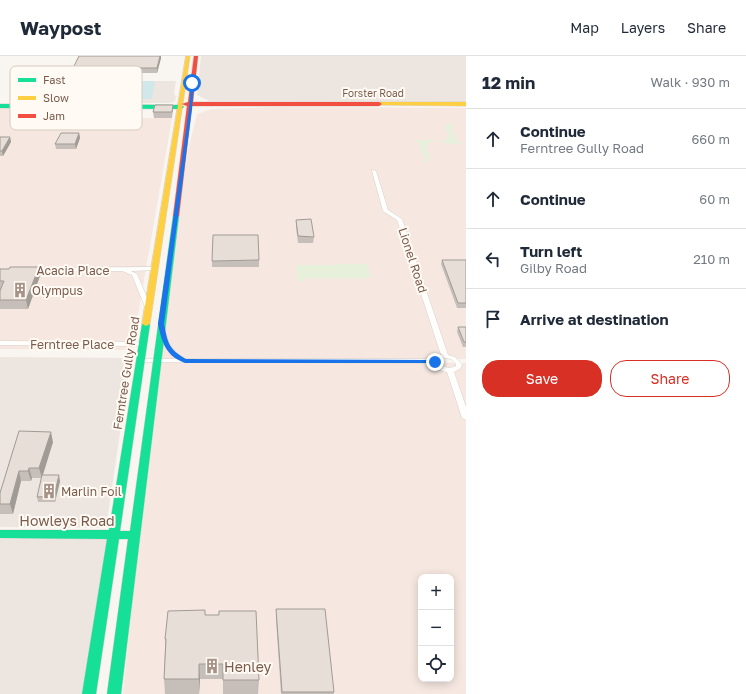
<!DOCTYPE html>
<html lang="en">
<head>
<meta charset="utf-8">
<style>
	body { margin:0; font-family:"Golos Text",sans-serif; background:#f2f2f3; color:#1f2937 }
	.controls { position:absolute; right:12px; bottom:12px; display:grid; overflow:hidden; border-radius:8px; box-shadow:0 2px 10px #0003 }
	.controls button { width:36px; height:36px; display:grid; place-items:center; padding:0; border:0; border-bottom:1px solid #e0e1e3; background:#fff; color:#1f2937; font:20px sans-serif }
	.stop { position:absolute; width:12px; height:12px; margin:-9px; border:3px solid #1a73e8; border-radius:50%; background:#fff }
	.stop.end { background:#1a73e8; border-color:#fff; box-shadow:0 1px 4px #0008 }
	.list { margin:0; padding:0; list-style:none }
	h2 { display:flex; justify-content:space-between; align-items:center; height:52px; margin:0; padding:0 16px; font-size:17px }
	h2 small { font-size:13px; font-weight:400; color:#747a83 }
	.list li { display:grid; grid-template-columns:26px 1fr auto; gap:12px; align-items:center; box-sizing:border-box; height:60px; padding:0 16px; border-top:1px solid #e0e1e3 }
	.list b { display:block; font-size:15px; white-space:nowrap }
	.list p { margin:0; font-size:13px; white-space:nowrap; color:#747a83 }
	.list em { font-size:13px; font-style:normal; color:#747a83 }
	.actions { display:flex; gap:8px; padding:12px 16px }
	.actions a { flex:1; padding:9px 0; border:1px solid #d93025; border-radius:16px; text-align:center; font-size:14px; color:#d93025 }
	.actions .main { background:#d93025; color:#fff }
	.icon { flex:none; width:22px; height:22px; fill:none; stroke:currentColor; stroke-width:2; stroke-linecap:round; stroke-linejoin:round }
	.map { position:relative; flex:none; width:466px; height:638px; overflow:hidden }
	header { display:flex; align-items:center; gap:24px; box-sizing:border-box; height:56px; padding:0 20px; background:#fff; border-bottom:1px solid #e0e1e3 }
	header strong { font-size:19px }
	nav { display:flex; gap:22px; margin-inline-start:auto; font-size:14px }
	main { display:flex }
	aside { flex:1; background:#fff }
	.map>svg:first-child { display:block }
</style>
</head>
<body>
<header>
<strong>Waypost</strong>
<nav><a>Map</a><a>Layers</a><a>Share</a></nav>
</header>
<main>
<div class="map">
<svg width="466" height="638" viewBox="0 0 466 638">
	<rect width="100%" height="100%" fill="#f9f5f0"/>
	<path fill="#f6e8e1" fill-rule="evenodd" d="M 278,51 L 466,52 L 466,303 L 203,305 L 466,307 L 466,638 L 123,638 L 156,305 L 188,94 L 197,58 L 212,53 ZM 421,521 L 451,521 L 451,623 L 421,623 Z
		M 0,52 L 45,52 L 41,62 L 172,62 L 132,294 L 0,293 Z"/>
	<path fill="#ede5e0" d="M 201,0 L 466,0 L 466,46 L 209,45 L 197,39 Z
		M 75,25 L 176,25 L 174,37 L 176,41 L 175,45 L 170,47 L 55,47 L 52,43 L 56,35 L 70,35 Z
		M 0,301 L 131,302 L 106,472 L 0,471 Z
		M 0,483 L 107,483 L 82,638 L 0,638 Z"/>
	<path fill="#e7f0db" d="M 446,67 L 452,67 L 454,71 L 451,72 L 458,86 L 462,86 L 462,88 L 443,87 L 443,84 L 447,84 L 448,75 L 445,74 Z
		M 415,83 L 419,83 L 420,85 L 433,83 L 432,87 L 428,87 L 426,96 L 430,97 L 428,106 L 423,105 L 422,104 L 426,104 L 417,84 L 413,84 Z
		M 338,208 L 367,208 L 371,222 L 305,222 L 305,226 L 300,226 L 297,222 L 296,209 L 338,209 Z"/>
	<path fill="#d0e8ea" d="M 76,25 L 155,25 L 152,43 L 66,44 Z"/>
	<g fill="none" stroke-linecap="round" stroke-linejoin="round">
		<g stroke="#d7d1cb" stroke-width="1">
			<path id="street" d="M 372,114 L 376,115 L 388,154 L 402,163 L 448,299 L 455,301 L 462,308 L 461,312 L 454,316 L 466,351 L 466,364 L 462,362 L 447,316 C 441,315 435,313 433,307 L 138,306 L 137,305 L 140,303 L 176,303 C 168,296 163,289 160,278 L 163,276 L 166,278 C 169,290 175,296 185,303 L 433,303 L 441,299 L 397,164 L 383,155 L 372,115 ZM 445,302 L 451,303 L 456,308 L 456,310 C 450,313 444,312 439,307 L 439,304 Z
				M 155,211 L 157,212 L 157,214 L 131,215 L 137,218 L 151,251 L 148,253 L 145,251 L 132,219 L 122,215 L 30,216 L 27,214 L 30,212 Z
				M 0,285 L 143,286 L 146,288 L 143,290 L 0,289 Z"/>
		</g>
		<g stroke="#d9d2cb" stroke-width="1">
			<path id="fast" d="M 0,48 L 181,49 L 184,51 L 181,53 L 0,52 Z
				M 176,158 L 179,160 L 121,638 L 107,638 L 128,483 L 119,483 L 96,638 L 82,638 L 107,483 L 0,482 L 0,474 L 109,474 L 142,268 L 146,266 L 150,268 L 120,475 L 130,475 L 173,160 Z"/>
		</g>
		<g stroke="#d9d2cb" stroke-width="1">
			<path id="slow" d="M 186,0 L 190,0 L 150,268 L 146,270 L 142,268 Z
				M 379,46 L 466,46 L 466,50 L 377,49 L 376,48 Z"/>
		</g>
		<g stroke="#d9d2cb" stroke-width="1">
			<path id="jam" d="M 194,0 L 198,0 L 193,46 L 379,46 L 382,48 L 379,50 L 192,50 L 179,160 L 176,162 L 174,161 L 173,160 L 187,50 L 182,48 L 188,46 Z"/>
		</g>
		<use href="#street" fill="#fefefd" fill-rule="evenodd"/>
		<use href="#fast" fill="#16e098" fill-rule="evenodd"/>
		<use href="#slow" fill="#ffcf43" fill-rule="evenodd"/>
		<use href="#jam" fill="#f24e42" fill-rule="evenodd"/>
	</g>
	<path fill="#c6bfb9" d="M 161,2 L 157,17 L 74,17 L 73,12 Z
		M 173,54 L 172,62 L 154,62 L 153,56 Z
		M 79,77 L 80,82 L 76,93 L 56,93 L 55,88 Z
		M 0,81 L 10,81 L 11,86 L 3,100 L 0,100 Z
		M 296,164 L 314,181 L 313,187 L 298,187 L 296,171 Z
		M 259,204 L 259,211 L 212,211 L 212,205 Z
		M 442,204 L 466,204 L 466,252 L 457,252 L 441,208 Z
		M 39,211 L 40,220 L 28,253 L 0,253 L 0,213 L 9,213 Z
		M 458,271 L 466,271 L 466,291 L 463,291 L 457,276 Z
		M 19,375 L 53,386 L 42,419 L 60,425 L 55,446 L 38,446 L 37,441 L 42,422 L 32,422 L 31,425 L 21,425 L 13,458 L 0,458 L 0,437 Z
		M 276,553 L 334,636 L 334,638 L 281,638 L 276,564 Z
		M 205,559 L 259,624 L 258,638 L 223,638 L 223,623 L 200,623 L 199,638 L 165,638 L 164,623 L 165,592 L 165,583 Z"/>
	<path fill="#a19b96" d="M 160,0 L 161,0 L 161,2 L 157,17 L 157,12 Z
		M 79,77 L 80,82 L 76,93 L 75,88 Z
		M 10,81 L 11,86 L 3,100 L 2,95 Z
		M 39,211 L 40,220 L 28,253 L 26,244 Z
		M 51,376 L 53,386 L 42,422 L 39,412 Z
		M 29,412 L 32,422 L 31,425 L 28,415 Z
		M 19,415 L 21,425 L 13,458 L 10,448 Z
		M 59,419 L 60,425 L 55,446 L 54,440 Z
		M 199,608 L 200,623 L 199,638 Z"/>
	<path fill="#e6ded7" stroke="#a19b96" d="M 79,0 L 160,0 L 157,12 L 73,12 Z
		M 155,49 L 173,49 L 172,56 L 153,56 Z
		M 61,77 L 79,77 L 75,88 L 55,88 Z
		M 0,81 L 10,81 L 2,95 L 0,95 Z
		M 311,163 L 314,181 L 298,180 L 296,164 Z
		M 213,179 L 258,179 L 259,204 L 212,205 Z
		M 442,204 L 466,204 L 466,247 L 458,247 Z
		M 10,211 L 39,211 L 26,244 L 0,244 L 0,235 L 4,225 L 0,225 L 0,213 L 9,213 Z
		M 458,271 L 466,271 L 466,286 L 464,286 Z
		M 19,375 L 51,376 L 39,412 L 29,412 L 28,415 L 19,415 L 10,448 L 0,448 L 0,437 Z
		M 42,419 L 59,419 L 54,440 L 37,441 Z
		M 276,553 L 325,553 L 334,636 L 282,636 Z
		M 205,554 L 205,559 L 219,559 L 219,555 L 256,555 L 259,624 L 223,624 L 223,608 L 199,608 L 199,623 L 164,623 L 166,583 L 165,583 L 168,555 Z"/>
	<path fill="#1a73e8" d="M 192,26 L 194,27 L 192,53 L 164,268 C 168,288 169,293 186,303 L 435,304 L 437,304 L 437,307 L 185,307 C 166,300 162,287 158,268 L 189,53 L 191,27 Z"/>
	<defs>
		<g id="building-bare" transform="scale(1.2)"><path d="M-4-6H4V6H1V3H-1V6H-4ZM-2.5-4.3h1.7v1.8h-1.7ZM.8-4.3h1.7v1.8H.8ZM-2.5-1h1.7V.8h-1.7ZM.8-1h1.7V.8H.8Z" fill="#a69286" stroke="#fffaf3" stroke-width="2.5" paint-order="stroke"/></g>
	</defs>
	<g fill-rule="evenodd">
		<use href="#building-bare" x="20" y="234"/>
		<use href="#building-bare" x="49" y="435"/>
		<use href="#building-bare" x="212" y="610"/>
	</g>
	<g text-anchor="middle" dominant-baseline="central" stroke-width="4" stroke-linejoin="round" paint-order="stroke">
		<g font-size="10" fill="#7a5c4d" stroke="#fffaf3">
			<text x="373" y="37">Forster Road</text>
		</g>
		<g font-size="12" fill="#7a5c4d" stroke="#fffaf3">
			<text transform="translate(413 204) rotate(72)">Lionel Road</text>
			<text x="73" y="214">Acacia Place</text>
			<text x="72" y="288">Ferntree Place</text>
			<text transform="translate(126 317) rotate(-81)">Ferntree Gully Road</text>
		</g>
		<g font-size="12" fill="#7a5c4d" stroke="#fffaf3" text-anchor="start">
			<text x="32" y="234">Olympus</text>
			<text x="61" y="435">Marlin Foil</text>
		</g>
		<g font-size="14" fill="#7a5c4d" stroke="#fffaf3">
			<text x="67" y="464">Howleys Road</text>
		</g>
		<g font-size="14" fill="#7a5c4d" stroke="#fffaf3" text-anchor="start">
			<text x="224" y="610">Henley</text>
		</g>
	</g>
	<rect x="10" y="10" width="132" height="64" rx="6" fill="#fffaf3" stroke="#d7cbc1" stroke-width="1"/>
	<rect x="18" y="22" width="18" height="4" fill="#16e098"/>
	<rect x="18" y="40" width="18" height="4" fill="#ffcf43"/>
	<rect x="18" y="58" width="18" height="4" fill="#f24e42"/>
	<g font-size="11" fill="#7a5c4d">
		<text x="43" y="28">Fast</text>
		<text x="43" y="46">Slow</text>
		<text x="43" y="64">Jam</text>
	</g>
</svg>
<div class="controls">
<button>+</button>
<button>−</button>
<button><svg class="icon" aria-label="locate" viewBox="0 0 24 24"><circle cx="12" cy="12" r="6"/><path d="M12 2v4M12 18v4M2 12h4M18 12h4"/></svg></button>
</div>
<div class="stop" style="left:192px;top:27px"></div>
<div class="stop end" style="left:435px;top:306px"></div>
</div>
<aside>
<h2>12 min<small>Walk · 930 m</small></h2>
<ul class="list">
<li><svg class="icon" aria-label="ahead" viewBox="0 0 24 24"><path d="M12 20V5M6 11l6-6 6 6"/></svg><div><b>Continue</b><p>Ferntree Gully Road</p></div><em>660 m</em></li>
<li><svg class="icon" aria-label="ahead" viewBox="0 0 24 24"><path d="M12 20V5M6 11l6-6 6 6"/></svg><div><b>Continue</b></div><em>60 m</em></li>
<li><svg class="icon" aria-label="left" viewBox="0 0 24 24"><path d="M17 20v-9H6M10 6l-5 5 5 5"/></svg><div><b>Turn left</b><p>Gilby Road</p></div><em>210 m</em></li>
<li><svg class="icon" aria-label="arrive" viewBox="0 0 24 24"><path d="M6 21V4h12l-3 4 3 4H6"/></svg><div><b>Arrive at destination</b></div></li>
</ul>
<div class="actions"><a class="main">Save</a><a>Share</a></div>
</aside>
</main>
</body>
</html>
